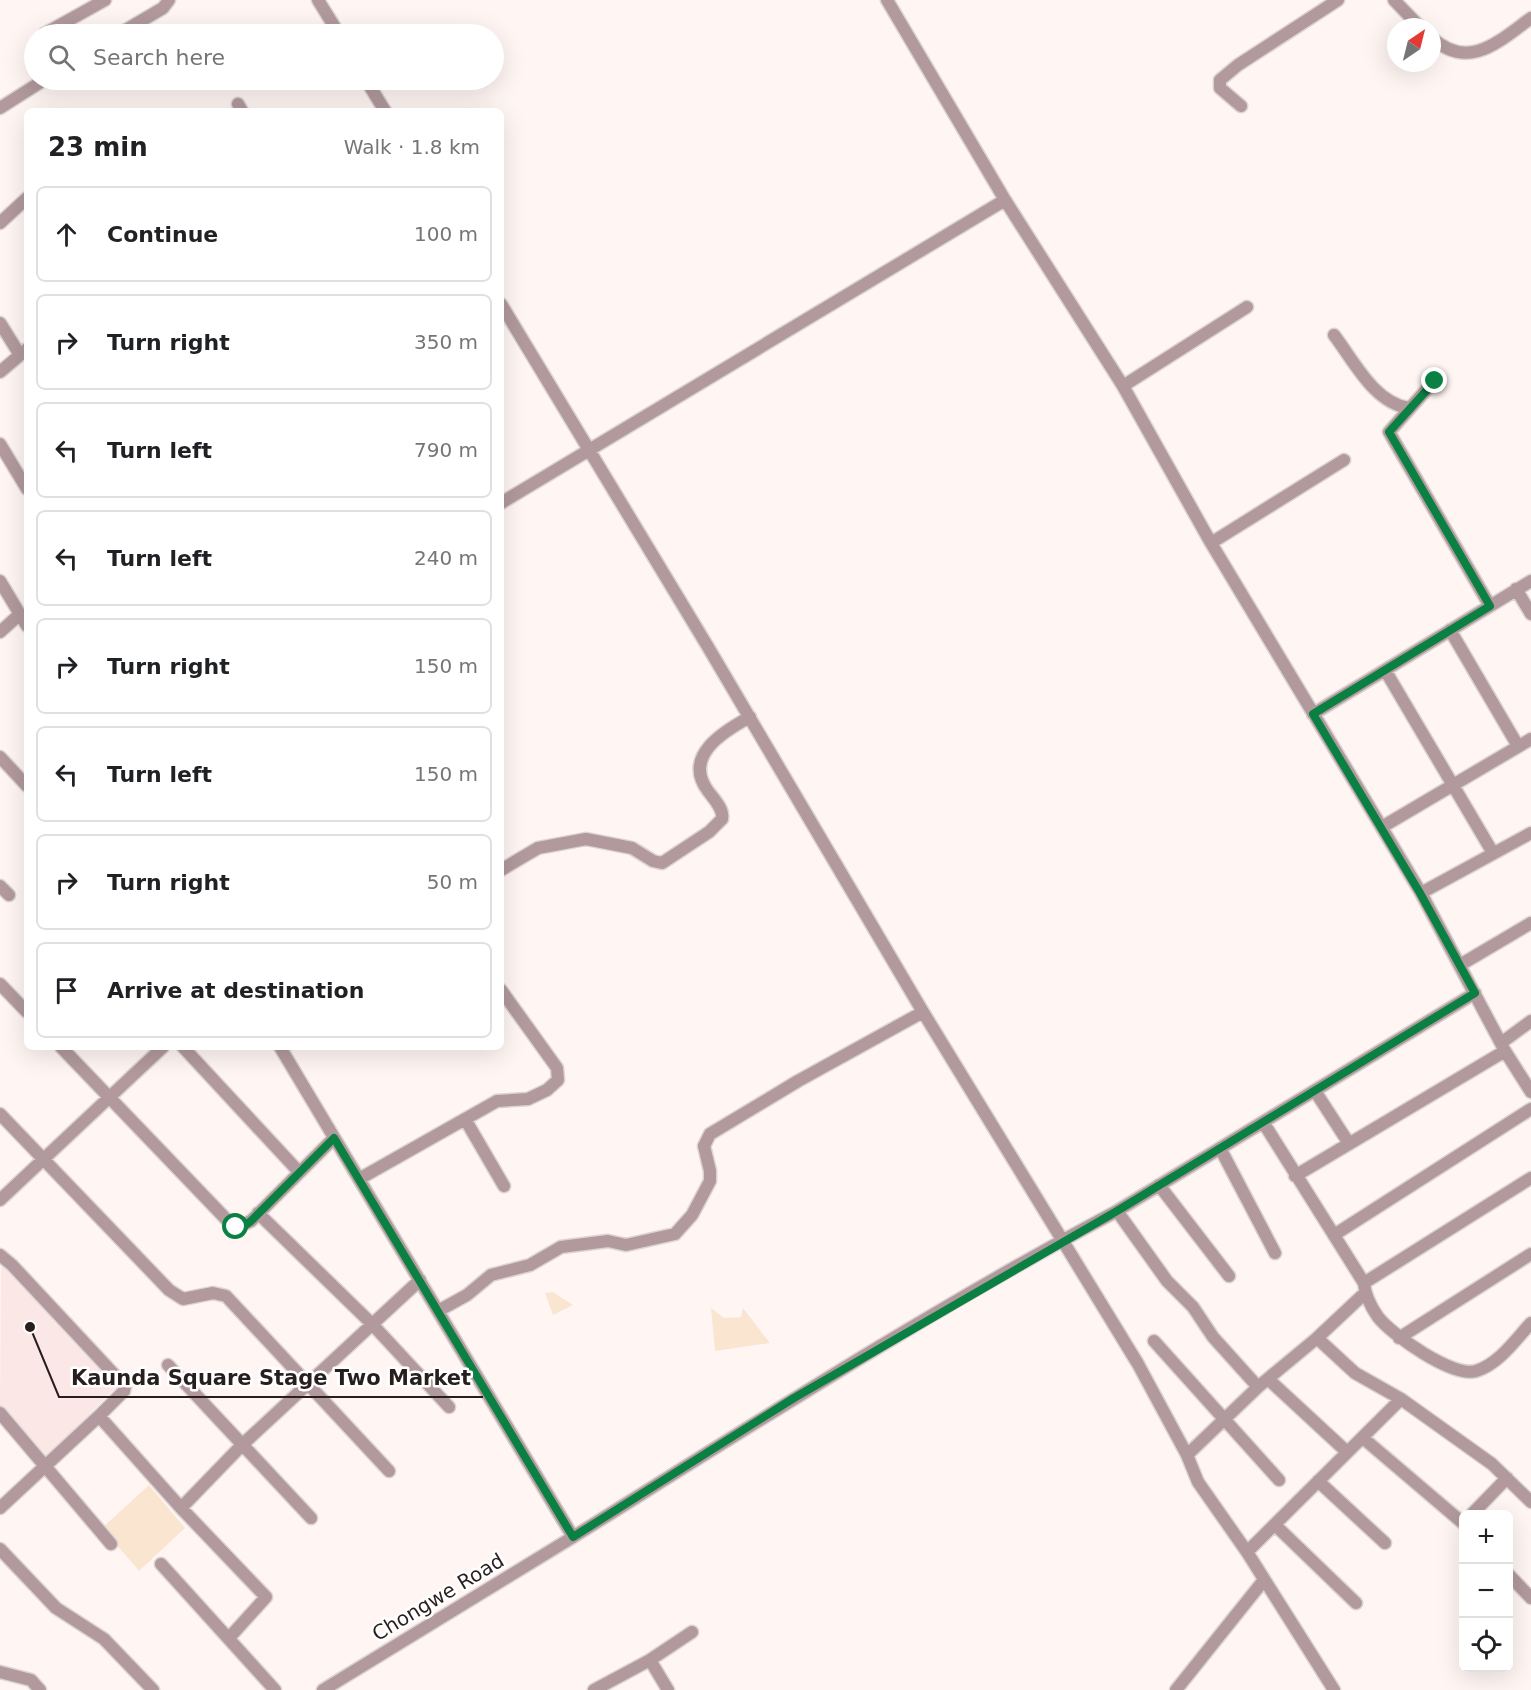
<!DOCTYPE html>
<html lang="en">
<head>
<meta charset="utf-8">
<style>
	body { margin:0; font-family:"DejaVu Sans",sans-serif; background:#f6f6f6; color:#202124 }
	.controls { position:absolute; right:18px; bottom:18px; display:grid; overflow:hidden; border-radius:9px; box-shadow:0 6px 24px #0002 }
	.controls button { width:54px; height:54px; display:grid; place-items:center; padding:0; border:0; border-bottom:2px solid #e0e0e0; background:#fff; color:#202124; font:30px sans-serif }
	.compass { position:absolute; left:1387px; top:18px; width:54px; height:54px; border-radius:50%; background:#fff; box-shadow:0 6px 24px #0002; rotate:35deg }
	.stop { position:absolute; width:18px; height:18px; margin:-14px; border:4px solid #0b8043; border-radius:50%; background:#fff }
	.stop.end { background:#0b8043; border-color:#fff; box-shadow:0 2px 6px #0008 }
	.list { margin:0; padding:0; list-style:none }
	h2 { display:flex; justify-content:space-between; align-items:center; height:78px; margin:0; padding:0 24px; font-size:26px }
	h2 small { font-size:20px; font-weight:400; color:#757577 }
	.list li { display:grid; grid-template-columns:39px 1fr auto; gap:18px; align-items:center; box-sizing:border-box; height:96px; margin:0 12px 12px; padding:0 12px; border:2px solid #e0e0e0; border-radius:9px }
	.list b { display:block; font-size:22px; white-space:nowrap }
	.list em { font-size:20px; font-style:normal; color:#757577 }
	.icon { flex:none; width:33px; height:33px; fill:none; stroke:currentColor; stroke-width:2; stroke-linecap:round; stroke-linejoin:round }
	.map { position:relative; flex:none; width:1531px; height:1690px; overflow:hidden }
	.search { position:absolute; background:#fff; box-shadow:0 6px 24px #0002; left:24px; top:24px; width:480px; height:66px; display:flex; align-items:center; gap:15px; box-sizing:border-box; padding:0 21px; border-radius:33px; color:#757577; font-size:22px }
	.panel { position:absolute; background:#fff; box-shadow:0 6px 24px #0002; left:24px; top:108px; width:480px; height:942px; border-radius:9px }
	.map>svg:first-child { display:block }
</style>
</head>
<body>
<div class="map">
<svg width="1531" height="1690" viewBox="0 0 1531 1690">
	<rect width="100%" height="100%" fill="#fff6f4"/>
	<path fill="#fbe7e5" d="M 1,1264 L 116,1387 L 42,1463 L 0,1410 Z"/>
	<path fill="#fae5d1" d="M 553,1292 L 573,1305 L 553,1315 L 545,1293 Z
		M 711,1308 L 724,1318 L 741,1317 L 743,1308 L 770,1343 L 715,1351 Z
		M 149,1485 L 185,1528 L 139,1571 L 102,1528 Z"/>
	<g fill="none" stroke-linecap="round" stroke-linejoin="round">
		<g stroke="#dcd4d2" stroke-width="15">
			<path id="minor" d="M 318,0 L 339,34
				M 887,0 L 1005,200 L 1123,386 L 1211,543 L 1421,893 L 1505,1051 L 1531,1092
				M 1394,0 L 1420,27
				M 44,34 L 105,0
				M 119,34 L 163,8 L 169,0
				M 1432,38 C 1469,71 1498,42 1531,18
				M 366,80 L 385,111
				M 238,104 L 242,111
				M 1241,106 L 1220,88 L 1220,80 L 1238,65 L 1338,0
				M 0,108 L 44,80
				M 0,223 L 27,198
				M 501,304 L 708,647 L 923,1012 L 1138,1364 L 1187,1455 L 1198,1482 L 1247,1552 L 1334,1690
				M 0,323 L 20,355
				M 1334,335 C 1354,361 1374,403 1409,408
				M 0,372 L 27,349
				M 1435,380 L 1389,432 L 1490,606
				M 1123,386 L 1247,307
				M 0,444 L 27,489
				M 501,503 L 1005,200
				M 1211,543 L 1344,460
				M 0,581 L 27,626
				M 1516,589 L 1531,614
				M 1450,630 L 1518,746
				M 0,632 L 20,614
				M 1385,670 L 1493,853
				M 1313,714 L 1531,581
				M 0,757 L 27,786
				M 1382,827 L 1531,739
				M 501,870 L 538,848 L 586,839 L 632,848 L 653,861 L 662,863 L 709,832 L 722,819 C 724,809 714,799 708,791 C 682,756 724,731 750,717
				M 0,886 L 9,895
				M 1421,893 L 1531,833
				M 1460,965 L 1531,923
				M 0,984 L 27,1012
				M 1501,1043 L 1531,1021
				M 61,1047 L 226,1219 L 238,1227 L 251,1221 L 334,1138
				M 183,1047 L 299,1172
				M 280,1047 L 573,1537 C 752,1425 931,1310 1117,1211 L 1475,993
				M 1315,1091 L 1348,1142
				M 0,1114 L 169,1290 L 183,1299 L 213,1293 L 226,1296 L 389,1471
				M 465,1119 L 504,1186
				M 1263,1122 L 1364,1283 C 1365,1295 1371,1307 1378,1317 C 1392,1335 1453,1378 1476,1371 C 1499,1364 1516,1339 1531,1323
				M 1220,1148 L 1275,1253
				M 1295,1176 L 1505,1051
				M 359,1179 L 497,1101 L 528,1099 L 547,1090 L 558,1080 L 557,1068 L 501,990
				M 1159,1185 L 1229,1276
				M 0,1200 L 163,1047
				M 1117,1211 L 1167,1281 L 1193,1307 L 1213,1337 L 1258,1387
				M 258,1213 L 372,1324 L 449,1407
				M 1334,1235 L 1531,1109
				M 0,1255 L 12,1265 L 125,1386 L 124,1391 L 99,1416
				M 1364,1283 L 1531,1178
				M 1365,1293 L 1317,1338 L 1355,1373 L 1401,1399 L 1492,1464 L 1531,1502
				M 438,1311 L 467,1295 L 491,1275 L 530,1265 L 561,1247 L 608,1241 L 626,1245 L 675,1234 L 692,1215 L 710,1181 L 710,1171 L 704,1146 L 710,1134 L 798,1081 L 923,1012
				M 1399,1338 L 1531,1254
				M 1154,1341 L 1279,1480
				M 168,1365 L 311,1518
				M 1268,1379 L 1347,1452
				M 0,1413 L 111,1544
				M 1363,1438 L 1464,1524
				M 1187,1455 L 1258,1387 L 1317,1338
				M 1318,1481 L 1385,1543
				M 0,1508 L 99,1416 L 181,1508 L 266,1597 L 229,1638
				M 181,1508 L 243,1444 L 420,1280
				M 1472,1514 L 1507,1478
				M 1275,1525 L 1356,1603
				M 0,1549 L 56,1608 L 104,1639 L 153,1690
				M 1247,1552 L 1401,1399
				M 161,1564 L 275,1690
				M 1508,1574 L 1531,1598
				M 650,1660 L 668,1690
				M 0,1672 L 31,1680 L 40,1690
				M 323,1690 L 573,1537
				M 594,1690 L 650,1660 L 692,1632
				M 1176,1690 L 1264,1580"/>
		</g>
		<use href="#minor" stroke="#b1999d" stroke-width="12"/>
	</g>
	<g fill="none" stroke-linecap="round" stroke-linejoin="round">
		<path stroke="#0b8043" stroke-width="8" d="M 236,1227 L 243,1227 L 251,1221 L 334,1138 L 573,1537 L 794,1398 L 1117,1211 L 1475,993 L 1420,893 L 1313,714 L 1490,606 L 1389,432 L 1435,381"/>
	</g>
	<g text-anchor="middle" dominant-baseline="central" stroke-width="5" stroke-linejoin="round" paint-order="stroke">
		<g font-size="20" fill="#271f1e" stroke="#fff">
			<text transform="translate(438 1597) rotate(-31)">Chongwe Road</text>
		</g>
	</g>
	<path fill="none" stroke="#271f1e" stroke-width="2" d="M30 1327L59 1397H483"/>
	<circle fill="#271f1e" stroke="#fff" stroke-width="2" cx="30" cy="1327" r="6"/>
	<g font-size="21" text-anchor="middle" font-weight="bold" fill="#271f1e" stroke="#fff" stroke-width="5" stroke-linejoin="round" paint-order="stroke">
		<text x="271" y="1385">Kaunda Square Stage Two Market</text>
	</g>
</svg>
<div class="controls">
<button>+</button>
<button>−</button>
<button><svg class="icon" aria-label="locate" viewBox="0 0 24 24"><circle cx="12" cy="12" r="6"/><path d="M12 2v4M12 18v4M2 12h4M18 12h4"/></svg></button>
</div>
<svg class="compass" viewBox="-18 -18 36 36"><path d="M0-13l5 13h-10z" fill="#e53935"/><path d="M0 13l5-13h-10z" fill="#757577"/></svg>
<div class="stop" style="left:236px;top:1227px"></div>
<div class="stop end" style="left:1435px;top:381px"></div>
<div class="search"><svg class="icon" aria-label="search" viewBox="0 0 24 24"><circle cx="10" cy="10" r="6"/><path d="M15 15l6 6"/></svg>Search here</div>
<section class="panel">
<h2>23 min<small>Walk · 1.8 km</small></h2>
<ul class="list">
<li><svg class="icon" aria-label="ahead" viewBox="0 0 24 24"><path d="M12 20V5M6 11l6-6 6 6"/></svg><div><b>Continue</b></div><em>100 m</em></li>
<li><svg class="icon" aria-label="right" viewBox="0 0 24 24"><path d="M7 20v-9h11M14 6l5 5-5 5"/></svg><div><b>Turn right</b></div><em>350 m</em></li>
<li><svg class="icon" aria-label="left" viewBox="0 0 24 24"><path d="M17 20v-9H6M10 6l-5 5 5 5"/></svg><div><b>Turn left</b></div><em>790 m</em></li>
<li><svg class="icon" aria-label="left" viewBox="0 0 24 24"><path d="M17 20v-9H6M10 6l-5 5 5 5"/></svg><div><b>Turn left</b></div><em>240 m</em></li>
<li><svg class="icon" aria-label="right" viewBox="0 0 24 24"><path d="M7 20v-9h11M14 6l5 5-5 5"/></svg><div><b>Turn right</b></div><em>150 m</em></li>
<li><svg class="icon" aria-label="left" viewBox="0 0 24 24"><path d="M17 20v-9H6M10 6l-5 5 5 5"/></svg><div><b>Turn left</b></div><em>150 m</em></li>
<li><svg class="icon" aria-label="right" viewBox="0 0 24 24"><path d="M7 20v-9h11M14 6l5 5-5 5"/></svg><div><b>Turn right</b></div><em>50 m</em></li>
<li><svg class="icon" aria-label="arrive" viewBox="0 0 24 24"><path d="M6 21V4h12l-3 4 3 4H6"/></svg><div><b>Arrive at destination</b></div></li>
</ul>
</section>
</div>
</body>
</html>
